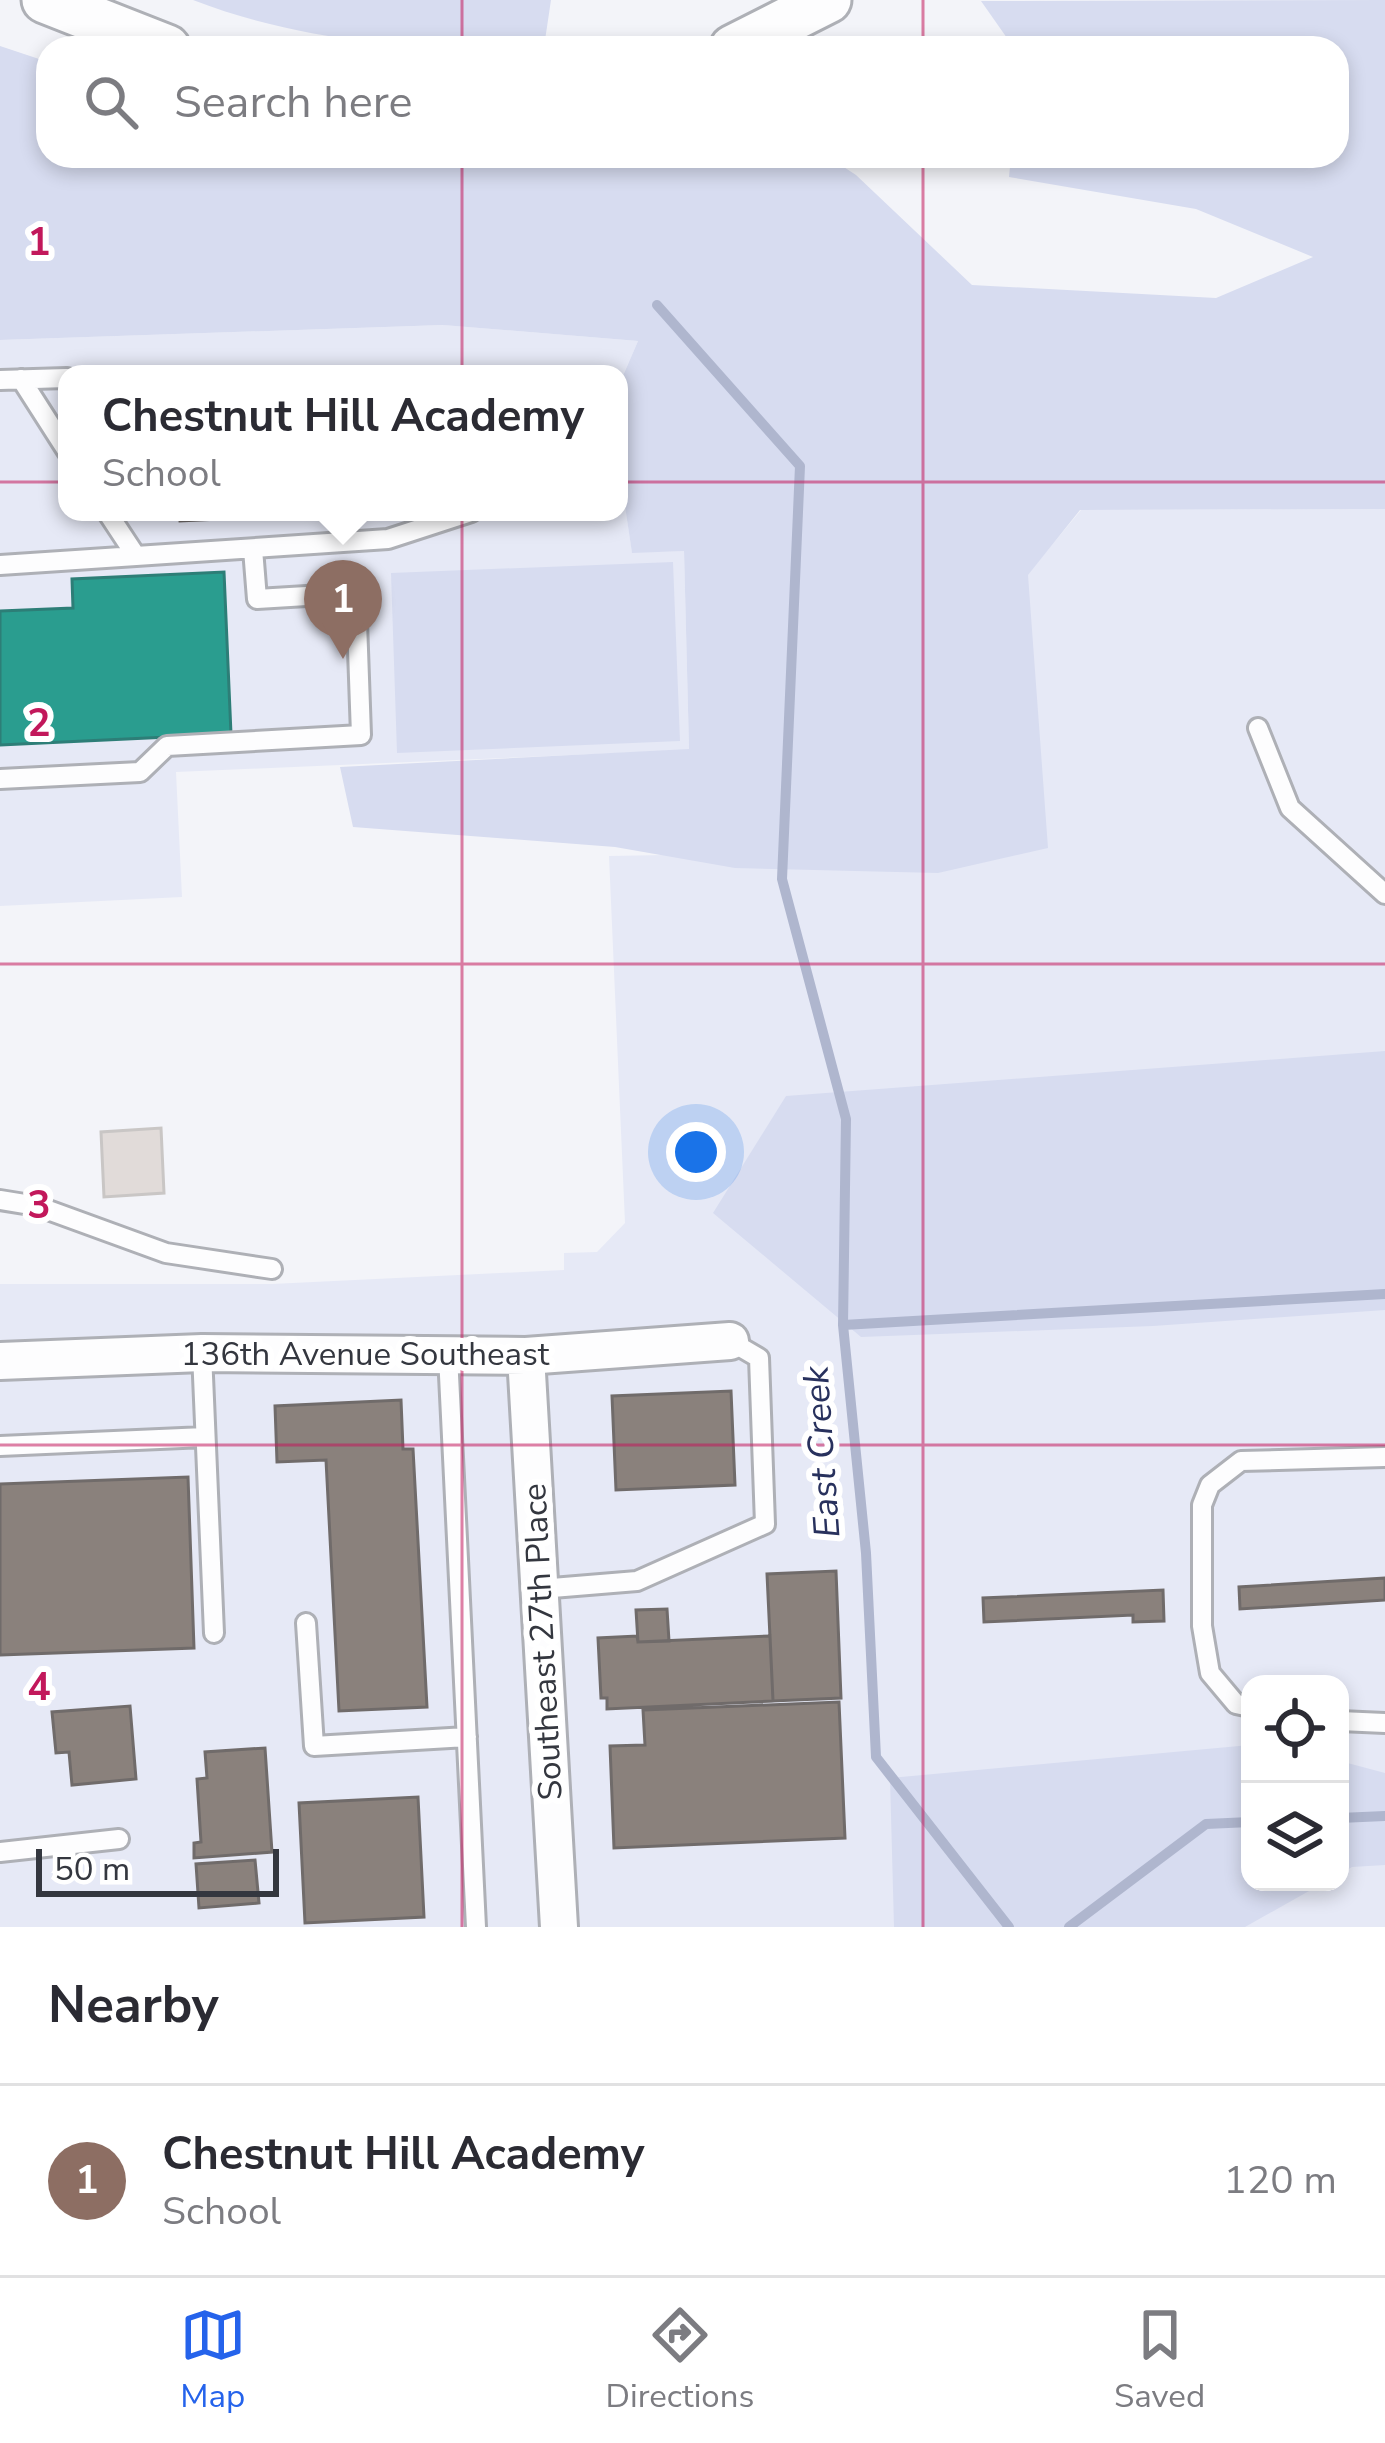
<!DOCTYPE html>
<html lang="en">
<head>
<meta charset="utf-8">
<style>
	body { margin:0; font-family:"Nunito Sans",sans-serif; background:#f2f2f3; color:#2b2b33 }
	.controls { position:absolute; right:36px; bottom:36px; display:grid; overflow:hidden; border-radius:24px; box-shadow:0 6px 18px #0003 }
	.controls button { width:108px; height:108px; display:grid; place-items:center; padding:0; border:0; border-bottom:3px solid #e1e1e2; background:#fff; color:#2b2b33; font:60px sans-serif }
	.scale { position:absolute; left:36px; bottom:30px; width:243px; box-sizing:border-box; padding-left:12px; border:6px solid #34373f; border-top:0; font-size:33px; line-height:42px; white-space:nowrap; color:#34373f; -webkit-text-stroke:9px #fff; paint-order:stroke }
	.you { position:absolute; left:696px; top:1152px; width:42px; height:42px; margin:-30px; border:9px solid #fff; border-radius:50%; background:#1a73e8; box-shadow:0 0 0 18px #1a73e833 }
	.badge { display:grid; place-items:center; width:78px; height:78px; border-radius:50%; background:#2563eb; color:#fff; font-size:39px; font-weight:700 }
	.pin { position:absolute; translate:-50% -99px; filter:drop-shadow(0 3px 6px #0008) }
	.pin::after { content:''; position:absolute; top:63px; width:42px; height:36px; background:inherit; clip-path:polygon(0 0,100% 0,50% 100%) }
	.popup { position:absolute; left:58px; top:365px; width:570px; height:156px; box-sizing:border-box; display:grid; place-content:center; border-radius:24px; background:#fff; filter:drop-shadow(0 3px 9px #0005); font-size:39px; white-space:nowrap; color:#7c7c81 }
	.popup b { font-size:45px; color:#2b2b33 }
	.popup::after { content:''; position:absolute; left:50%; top:100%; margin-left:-24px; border:24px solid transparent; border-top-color:#fff }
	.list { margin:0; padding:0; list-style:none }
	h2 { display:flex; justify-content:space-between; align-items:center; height:156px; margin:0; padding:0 48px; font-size:51px }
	h2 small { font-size:39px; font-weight:400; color:#7c7c81 }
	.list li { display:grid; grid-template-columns:78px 1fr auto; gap:36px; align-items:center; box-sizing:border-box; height:192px; padding:0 48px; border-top:3px solid #e1e1e2 }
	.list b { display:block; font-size:45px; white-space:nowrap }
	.list p { margin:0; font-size:39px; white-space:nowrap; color:#7c7c81 }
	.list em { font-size:39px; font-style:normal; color:#7c7c81 }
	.icon { flex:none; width:66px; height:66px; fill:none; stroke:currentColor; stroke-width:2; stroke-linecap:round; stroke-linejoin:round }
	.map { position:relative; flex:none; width:1385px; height:1927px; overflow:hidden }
	.search { position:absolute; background:#fff; box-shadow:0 6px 18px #0003; left:36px; right:36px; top:36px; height:132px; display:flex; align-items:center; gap:30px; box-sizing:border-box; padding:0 42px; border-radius:36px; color:#7c7c81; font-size:45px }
	.sheet { height:348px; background:#fff }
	nav { display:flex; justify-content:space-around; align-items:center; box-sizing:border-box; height:168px; border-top:3px solid #e1e1e2; background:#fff; font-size:33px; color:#7c7c81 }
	nav a { display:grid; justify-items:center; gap:6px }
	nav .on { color:#2563eb }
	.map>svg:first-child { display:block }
</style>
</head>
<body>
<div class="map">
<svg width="1385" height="1927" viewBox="0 0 1385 1927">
	<rect width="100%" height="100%" fill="#f3f4f9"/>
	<path fill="#e6e9f6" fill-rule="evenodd" d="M 444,325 L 638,341 L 619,385 L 619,374 L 67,374 L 67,512 L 619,512 L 619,466 L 632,552 L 684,551 L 689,750 L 176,772 L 182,897 L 0,906 L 0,340 Z
		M 1385,509 L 1385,1927 L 0,1927 L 0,1284 L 272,1284 L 564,1270 L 564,1253 L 597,1252 L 625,1223 L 609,856 L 1047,848 L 1027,575 L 1081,510 ZM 1250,1684 L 1340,1684 L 1340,1882 L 1250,1882 Z"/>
	<path fill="#d7dcf0" d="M 193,0 L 551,0 L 544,47 C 423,50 307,44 193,0 Z
		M 1385,0 L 1385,509 L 1080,510 L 1028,575 L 1048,848 L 938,873 L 735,868 L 615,847 L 353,827 L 340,767 L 689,749 L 684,551 L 632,553 L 619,466 L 619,385 L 638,341 L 443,325 L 0,340 L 0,46 L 48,62 L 48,156 L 346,156 L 413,168 L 553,156 L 827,156 L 856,175 L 972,285 L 1216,298 L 1313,257 L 1196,209 L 1009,177 L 1011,156 L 1337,156 L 1337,48 L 1014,48 L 981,1 Z
		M 673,562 L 680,741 L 397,753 L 391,573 Z
		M 1385,1051 L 1385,1310 L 1153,1326 L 861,1337 L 713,1213 L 786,1096 Z
		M 1250,1745 L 1250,1882 L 1325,1882 L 1245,1927 L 894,1927 L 890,1778 Z
		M 1340,1761 L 1385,1773 L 1385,1865 L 1352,1867 L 1340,1874 Z"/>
	<path fill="#2a9d8f" stroke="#2d7e77" stroke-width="3" d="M 224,572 L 231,734 L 0,745 L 0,611 L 73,608 L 72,579 Z"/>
	<path fill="#8a817c" stroke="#706b6a" stroke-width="3" d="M 179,512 L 357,512 L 180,521 Z
		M 731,1391 L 735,1485 L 616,1490 L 612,1396 Z
		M 401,1400 L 403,1449 L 413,1449 L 427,1707 L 339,1711 L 326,1460 L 277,1462 L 275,1406 Z
		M 188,1477 L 194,1648 L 0,1655 L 0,1484 Z
		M 836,1571 L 841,1698 L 773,1701 L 767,1574 Z
		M 1385,1578 L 1385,1600 L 1240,1609 L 1239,1587 Z
		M 1163,1590 L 1164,1621 L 1133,1622 L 1133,1615 L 984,1622 L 983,1598 Z
		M 667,1609 L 669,1641 L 638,1642 L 636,1610 Z
		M 637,1636 L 638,1642 L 770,1636 L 773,1701 L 607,1709 L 607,1698 L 601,1698 L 598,1638 Z
		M 839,1702 L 845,1838 L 614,1848 L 610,1746 L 645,1745 L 643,1710 Z
		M 130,1706 L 136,1779 L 72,1785 L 69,1752 L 56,1753 L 52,1712 Z
		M 265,1748 L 272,1852 L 194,1858 L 194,1843 L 201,1842 L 197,1779 L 207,1778 L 205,1752 Z
		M 418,1797 L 424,1917 L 305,1923 L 299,1803 Z
		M 255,1860 L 259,1903 L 199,1908 L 196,1864 Z"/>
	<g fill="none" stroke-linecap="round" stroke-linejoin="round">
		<path stroke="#afb6ce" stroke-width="10" d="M 657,305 L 800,466 L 782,879 L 846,1119 L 843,1325
			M 1340,1818 L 1385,1816
			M 1009,1927 L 876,1757 L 866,1553 L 843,1325 L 1385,1294
			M 1069,1927 L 1206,1824 L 1250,1822"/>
	</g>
	<path fill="#e1dbd9" stroke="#c9c6c5" stroke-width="3" d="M 161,1128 L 164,1193 L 104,1197 L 101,1132 Z"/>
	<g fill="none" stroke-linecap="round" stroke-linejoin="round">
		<g stroke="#aeb0b6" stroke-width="24">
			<path id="service" d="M 21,379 L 67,451
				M 0,380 L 67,378
				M 107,512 L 136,556 L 388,539 L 471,512
				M 0,565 L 136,556
				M 1258,728 L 1290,808 L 1385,894
				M 0,779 L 140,772 L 167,746 L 361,735 L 356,593 L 257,599 L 253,549
				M 0,1200 L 37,1206 L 166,1253 L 272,1269
				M 202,1353 L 214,1633
				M 448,1355 L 476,1927
				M 0,1446 L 205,1437
				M 540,1589 L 637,1581 L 765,1524 L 759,1358 L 730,1341
				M 306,1623 L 314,1746 L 467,1737
				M 1250,1707 L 1236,1704 L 1210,1673 L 1202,1626 L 1202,1505 L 1210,1485 L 1241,1461 L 1385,1457
				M 1340,1721 L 1385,1723
				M 0,1852 L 119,1839"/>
		</g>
		<g stroke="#aeb0b6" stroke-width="42">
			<path id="minor" d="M 526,1356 L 559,1927
				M 0,1361 L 202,1353 L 526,1356 L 730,1341"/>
		</g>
		<g stroke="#aeb0b6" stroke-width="51">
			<path id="tertiary" d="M 45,0 L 167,48
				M 733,48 L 828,0"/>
		</g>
		<use href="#service" stroke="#fdfdfe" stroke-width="18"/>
		<use href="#minor" stroke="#fdfdfe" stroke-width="36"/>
		<use href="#tertiary" stroke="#fdfdfe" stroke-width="45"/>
	</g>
	<path fill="none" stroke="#c2185b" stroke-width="3" stroke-opacity="0.55" d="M 462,0 L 462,48M 923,0 L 923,48M 462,156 L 462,1927M 923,156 L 923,1927M 0,482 L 1385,482M 0,964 L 1385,964M 0,1445 L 1385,1445"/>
	<g text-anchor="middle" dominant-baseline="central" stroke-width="12" stroke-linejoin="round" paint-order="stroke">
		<g font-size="33" fill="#34373f" stroke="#fff">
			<text x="365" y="1354">136th Avenue Southeast</text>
			<text transform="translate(543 1642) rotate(-93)">Southeast 27th Place</text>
		</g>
		<g font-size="36" font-style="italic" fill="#28315d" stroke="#fff">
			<text transform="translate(822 1452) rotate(-94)">East Creek</text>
		</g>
	</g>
	<g font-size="39" text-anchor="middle" font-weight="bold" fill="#c2185b" stroke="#fff" stroke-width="12" stroke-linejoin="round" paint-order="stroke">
		<text x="39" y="255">1</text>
		<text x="39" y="736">2</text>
		<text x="39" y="1218">3</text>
		<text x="39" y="1700">4</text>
	</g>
</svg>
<div class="controls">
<button><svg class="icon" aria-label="locate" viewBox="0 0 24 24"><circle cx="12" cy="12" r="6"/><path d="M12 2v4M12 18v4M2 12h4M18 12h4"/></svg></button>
<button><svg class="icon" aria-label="layers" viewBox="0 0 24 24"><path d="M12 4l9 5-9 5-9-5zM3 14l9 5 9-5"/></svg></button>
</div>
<div class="scale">50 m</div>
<div class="you"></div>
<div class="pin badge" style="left:343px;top:659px;background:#8d6e63">1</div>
<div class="popup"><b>Chestnut Hill Academy</b>School</div>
<div class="search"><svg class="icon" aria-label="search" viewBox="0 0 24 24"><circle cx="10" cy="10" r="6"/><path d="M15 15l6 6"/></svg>Search here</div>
</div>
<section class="sheet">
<h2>Nearby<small></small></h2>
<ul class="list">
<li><span class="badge" style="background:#8d6e63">1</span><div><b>Chestnut Hill Academy</b><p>School</p></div><em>120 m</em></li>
</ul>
</section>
<nav>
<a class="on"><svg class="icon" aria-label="map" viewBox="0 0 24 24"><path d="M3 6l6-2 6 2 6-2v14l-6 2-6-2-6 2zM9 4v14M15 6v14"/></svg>Map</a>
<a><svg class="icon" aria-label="directions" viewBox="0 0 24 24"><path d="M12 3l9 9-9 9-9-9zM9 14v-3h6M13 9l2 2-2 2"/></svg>Directions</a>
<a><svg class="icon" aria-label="saved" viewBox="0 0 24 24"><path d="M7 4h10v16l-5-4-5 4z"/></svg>Saved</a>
</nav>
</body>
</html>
